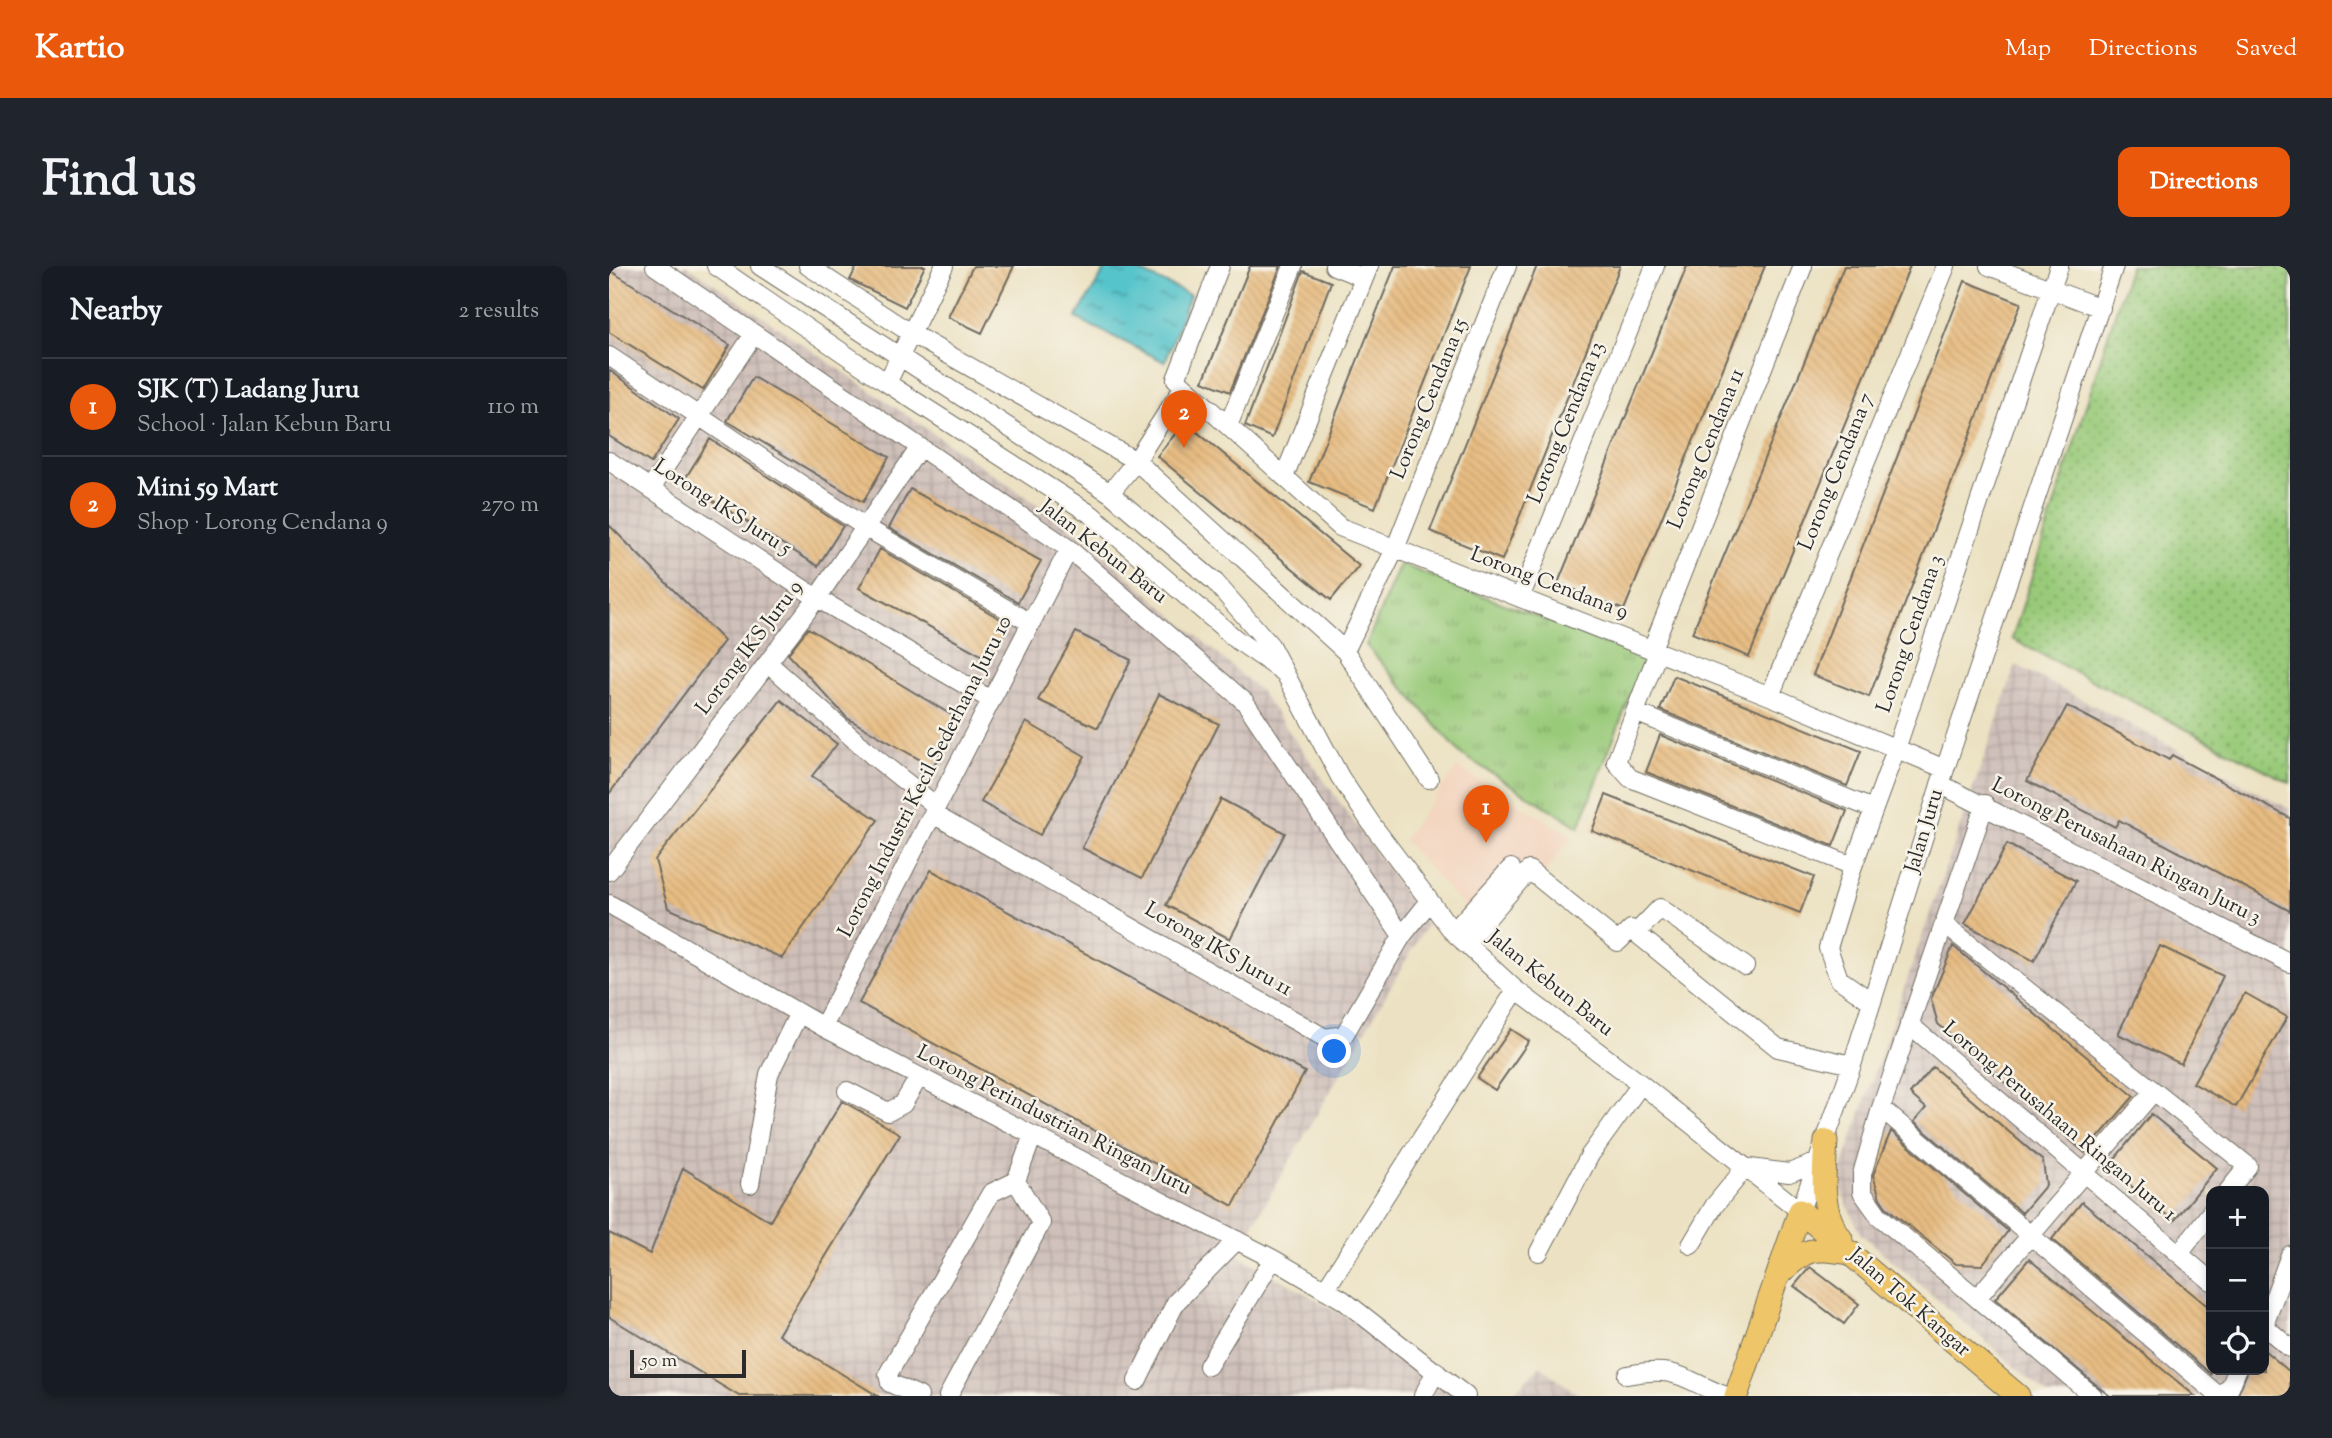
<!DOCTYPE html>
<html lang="en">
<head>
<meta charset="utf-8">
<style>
	body { margin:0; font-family:"Sorts Mill Goudy",serif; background:#20242c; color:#f1f3f6 }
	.controls { position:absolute; right:21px; bottom:21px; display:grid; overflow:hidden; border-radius:14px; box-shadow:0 4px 10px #0003 }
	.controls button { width:63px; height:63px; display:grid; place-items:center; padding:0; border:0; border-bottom:2px solid #363941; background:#171b24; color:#f1f3f6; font:35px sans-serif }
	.scale { position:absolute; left:21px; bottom:18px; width:116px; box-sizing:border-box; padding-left:7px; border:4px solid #2b2b2b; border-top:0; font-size:19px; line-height:24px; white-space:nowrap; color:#2b2b2b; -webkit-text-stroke:5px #f7f3e8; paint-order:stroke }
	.you { position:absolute; left:726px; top:786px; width:24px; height:24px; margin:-18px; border:5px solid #fff; border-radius:50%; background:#1a73e8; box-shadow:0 0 0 10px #1a73e833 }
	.badge { display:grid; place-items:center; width:46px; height:46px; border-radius:50%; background:#ea580c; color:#fff; font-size:23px; font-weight:700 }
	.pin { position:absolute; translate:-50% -58px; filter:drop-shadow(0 2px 4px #0008) }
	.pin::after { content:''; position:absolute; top:37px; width:24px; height:21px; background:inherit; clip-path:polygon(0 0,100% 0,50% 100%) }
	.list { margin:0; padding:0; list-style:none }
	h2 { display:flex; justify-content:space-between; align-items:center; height:91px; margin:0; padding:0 28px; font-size:30px }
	h2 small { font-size:23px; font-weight:400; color:#9ea1a6 }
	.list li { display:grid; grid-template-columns:46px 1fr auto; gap:21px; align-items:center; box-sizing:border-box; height:98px; padding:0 28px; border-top:2px solid #363941 }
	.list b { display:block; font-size:26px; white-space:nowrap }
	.list p { margin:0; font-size:23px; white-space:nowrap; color:#9ea1a6 }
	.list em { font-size:23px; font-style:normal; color:#9ea1a6 }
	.icon { flex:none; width:38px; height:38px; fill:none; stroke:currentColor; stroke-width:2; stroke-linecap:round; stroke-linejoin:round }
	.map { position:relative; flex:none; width:1681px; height:1130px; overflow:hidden; border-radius:14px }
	header { display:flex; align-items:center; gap:42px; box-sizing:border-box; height:98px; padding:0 35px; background:#ea580c; color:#fff }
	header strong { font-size:33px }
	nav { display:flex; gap:38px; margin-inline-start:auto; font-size:24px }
	.intro { display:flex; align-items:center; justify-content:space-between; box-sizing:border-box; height:168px; padding:0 42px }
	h1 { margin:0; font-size:49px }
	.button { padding:18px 32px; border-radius:14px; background:#ea580c; color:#fff; font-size:24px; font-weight:700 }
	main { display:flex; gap:42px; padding:0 42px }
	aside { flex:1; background:#171b24; border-radius:14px; box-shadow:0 4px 10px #0003 }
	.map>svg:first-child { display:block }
</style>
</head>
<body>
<header>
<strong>Kartio</strong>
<nav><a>Map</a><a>Directions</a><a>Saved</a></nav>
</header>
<div class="intro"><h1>Find us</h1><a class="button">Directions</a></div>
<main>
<aside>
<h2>Nearby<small>2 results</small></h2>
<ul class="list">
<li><span class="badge">1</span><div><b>SJK (T) Ladang Juru</b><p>School · Jalan Kebun Baru</p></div><em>110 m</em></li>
<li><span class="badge">2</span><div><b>Mini 59 Mart</b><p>Shop · Lorong Cendana 9</p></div><em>270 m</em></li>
</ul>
</aside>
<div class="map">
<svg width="1681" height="1130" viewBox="0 0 1681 1130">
	<defs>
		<pattern id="industrial-grid" width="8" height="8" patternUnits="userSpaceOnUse" patternTransform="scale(1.75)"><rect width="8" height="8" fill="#cfc0ba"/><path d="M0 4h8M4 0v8" fill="none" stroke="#b2a5a0"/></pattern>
		<pattern id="grass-dots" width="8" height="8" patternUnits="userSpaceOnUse" patternTransform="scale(1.75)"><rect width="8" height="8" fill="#99ca79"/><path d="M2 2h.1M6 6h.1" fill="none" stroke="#7da463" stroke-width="1.8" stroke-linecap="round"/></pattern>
		<pattern id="park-tufts" width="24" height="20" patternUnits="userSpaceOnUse" patternTransform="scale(1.75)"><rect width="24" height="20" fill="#99ca79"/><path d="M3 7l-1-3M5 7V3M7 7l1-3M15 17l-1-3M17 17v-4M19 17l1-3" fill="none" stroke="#7da463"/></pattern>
		<pattern id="water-ripples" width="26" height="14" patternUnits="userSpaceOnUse" patternTransform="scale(1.75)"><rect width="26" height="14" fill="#56c4cb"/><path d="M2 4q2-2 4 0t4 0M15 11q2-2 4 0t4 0" fill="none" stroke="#479fa5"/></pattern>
		<pattern id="building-back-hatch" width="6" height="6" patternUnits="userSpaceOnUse" patternTransform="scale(1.75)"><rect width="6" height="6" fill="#e7bc82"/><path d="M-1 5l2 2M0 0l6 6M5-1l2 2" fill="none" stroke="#c6a270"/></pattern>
	</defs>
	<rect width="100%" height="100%" fill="#f7f3e8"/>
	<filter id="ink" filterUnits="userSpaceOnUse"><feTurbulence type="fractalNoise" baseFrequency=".0143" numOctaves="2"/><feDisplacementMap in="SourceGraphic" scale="14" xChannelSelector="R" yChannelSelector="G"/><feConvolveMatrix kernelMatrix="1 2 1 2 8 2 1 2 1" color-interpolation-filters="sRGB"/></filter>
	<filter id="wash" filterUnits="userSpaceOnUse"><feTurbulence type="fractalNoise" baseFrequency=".00686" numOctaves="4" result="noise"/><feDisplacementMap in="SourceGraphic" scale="28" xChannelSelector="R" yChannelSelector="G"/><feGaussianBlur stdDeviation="1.57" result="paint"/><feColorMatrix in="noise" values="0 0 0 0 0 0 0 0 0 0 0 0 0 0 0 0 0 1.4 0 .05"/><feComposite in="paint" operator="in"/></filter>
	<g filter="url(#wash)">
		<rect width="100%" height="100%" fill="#ece2c3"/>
		<path fill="#f3d4be" d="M 848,501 L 963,570 L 934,609 L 921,599 L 869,656 L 794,574 Z"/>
		<path fill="url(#industrial-grid)" fill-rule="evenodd" d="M 0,0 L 79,0 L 467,265 L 651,425 L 818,658 L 627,988 L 731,1047 L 867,1130 L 0,1130 Z
			M 1407,399 L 1681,543 L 1681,1130 L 1440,1130 L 1251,967 L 1228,916 ZM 1602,925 L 1655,925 L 1655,1104 L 1602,1104 Z
			M 931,1100 L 971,1130 L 901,1130 Z"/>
		<path fill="url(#grass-dots)" stroke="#627a52" stroke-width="2" d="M 1521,0 L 1681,0 L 1681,517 L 1403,373 Z"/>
		<path fill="url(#park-tufts)" stroke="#627a52" stroke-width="2" d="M 791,298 L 1036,392 L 970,561 L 852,488 L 757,379 Z"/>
		<path fill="url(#water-ripples)" stroke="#40787b" stroke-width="2" d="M 498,0 L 520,0 L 581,29 L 556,96 L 467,52 Z"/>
		<g id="blocks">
			<path fill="url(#building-back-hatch)" d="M 248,0 L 316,0 L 296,41 L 241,14 Z
				M 364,0 L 405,0 L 373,67 L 339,51 Z
				M 641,0 L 672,0 L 621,126 L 594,115 Z
				M 786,0 L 862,0 L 766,242 L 700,216 Z
				M 928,0 L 1011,0 L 893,294 L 821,265 Z
				M 1078,0 L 1156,0 L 1015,344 L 949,317 Z
				M 1235,0 L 1301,0 L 1140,391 L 1083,367 Z
				M 0,4 L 121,79 L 94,124 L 0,66 Z
				M 694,5 L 722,16 L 663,172 L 636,160 Z
				M 1356,15 L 1412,37 L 1260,431 L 1204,409 Z
				M 0,104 L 70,153 L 42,197 L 0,170 Z
				M 144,111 L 280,191 L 254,236 L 118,155 Z
				M 576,156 L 750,300 L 722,334 L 548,190 Z
				M 101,173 L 234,260 L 209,300 L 74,216 Z
				M 301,223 L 432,295 L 409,336 L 280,262 Z
				M 0,259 L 115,375 L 0,528 Z
				M 271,283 L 400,358 L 381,394 L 250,322 Z
				M 199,362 L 349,453 L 324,501 L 238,452 L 179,388 Z
				M 467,366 L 522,394 L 489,462 L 429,434 Z
				M 1065,410 L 1252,485 L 1238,520 L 1051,444 Z
				M 550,428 L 610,458 L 533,612 L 473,582 Z
				M 172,434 L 228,478 L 203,510 L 269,554 L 173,692 L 59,642 L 46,594 Z
				M 1458,440 L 1560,494 L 1563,489 L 1681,552 L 1681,645 L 1510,554 L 1506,561 L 1418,515 Z
				M 417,456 L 476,490 L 431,569 L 372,536 Z
				M 1051,469 L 1238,545 L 1224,580 L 1037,506 Z
				M 997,529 L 1205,611 L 1191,647 L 983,565 Z
				M 612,533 L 676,567 L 621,673 L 557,639 Z
				M 1398,578 L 1467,615 L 1425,695 L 1356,658 Z
				M 322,604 L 696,806 L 624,940 L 250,737 Z
				M 1344,680 L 1525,830 L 1476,887 L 1329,758 L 1322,733 Z
				M 1551,680 L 1614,710 L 1572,798 L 1509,768 Z
				M 1636,727 L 1678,751 L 1627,841 L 1584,817 Z
				M 902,763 L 920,775 L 886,824 L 868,812 Z
				M 1324,801 L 1434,895 L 1437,919 L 1413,947 L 1305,856 L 1317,842 L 1301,828 Z
				M 233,835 L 291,868 L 169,1069 L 269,1130 L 130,1130 L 0,1051 L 0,967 L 41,988 L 74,902 L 161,955 Z
				M 1542,848 L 1608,902 L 1565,955 L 1499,901 Z
				M 1282,865 L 1399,965 L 1373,999 L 1347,998 L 1277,941 L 1271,932 L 1264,909 Z
				M 1473,936 L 1602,1043 L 1602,1108 L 1443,973 Z
				M 1420,993 L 1586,1130 L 1501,1130 L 1492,1123 L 1386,1033 Z
				M 1201,1001 L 1250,1038 L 1235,1058 L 1185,1020 Z
				M 1655,1084 L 1681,1106 L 1681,1130 L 1628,1130 L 1639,1104 L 1655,1104 Z"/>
		</g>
	</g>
	<g filter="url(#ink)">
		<use href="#blocks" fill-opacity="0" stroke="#6f6b60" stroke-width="2"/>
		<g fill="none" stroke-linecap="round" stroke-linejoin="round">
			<g stroke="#6f6b60" stroke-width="20">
				<path id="minor" d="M 46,0 L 460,283 L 636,436 L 793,670
					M 107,0 L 278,117 L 483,249 L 628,374 L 673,405
					M 151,0 L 501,227 L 606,316 L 661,379 L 731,511 L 764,560 L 844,666 L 907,724 L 1032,818 L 1191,945 L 1243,799 L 1336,503 L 1505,0
					M 199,0 L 303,68 L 527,195 L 736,385 L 820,513
					M 611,0 L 567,113 L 731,261 L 1161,430 L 1336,503
					M 725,0 L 755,12
					M 1380,0 L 1492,42
					M 0,90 L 256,261 L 422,357
					M 278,117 L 335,0
					M 619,160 L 684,0
					M 0,195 L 208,332 L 382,434
					M 675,211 L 760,0
					M 42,222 L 145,68
					M 501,227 L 527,195 L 575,120
					M 911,332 L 1046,0
					M 1043,383 L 1194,0
					M 736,385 L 786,283 L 898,0
					M 1049,386 L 1007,496 L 1021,512 L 1244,600
					M 159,397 L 264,490 L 327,540
					M 1161,430 L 1337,0
					M 1026,446 L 1264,543
					M 1331,518 L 1681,697
					M 1376,538 L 1272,842 L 1253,908 L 1253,926 L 1270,950 L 1484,1130
					M 324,548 L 716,772 L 735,769 L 793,670 L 820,636
					M 0,605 L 208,332 L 311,181
					M 0,638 L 214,761 L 664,993 L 734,1034 L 857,1130
					M 1335,658 L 1639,900 L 1619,925
					M 844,666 L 902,602
					M 1027,667 L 1051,642 L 1136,700
					M 856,678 L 920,604 L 1009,676 L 1022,663 L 1169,782 L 1243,799
					M 1263,736 L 1230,713 L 1219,682 L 1244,600 L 1287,483 L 1450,0
					M 1300,758 L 1602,1015
					M 214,761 L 460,283
					M 238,825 L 279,846 L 294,838 L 310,811
					M 1272,842 L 1610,1130
					M 1141,902 L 1180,907 L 1209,896
					M 407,915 L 424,869
					M 141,918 L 160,808 L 190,747
					M 1082,979 L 1105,940 L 1137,901
					M 930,986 L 981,889 L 1032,818
					M 1570,988 L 1602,946
					M 716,1024 L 907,724
					M 1368,1032 L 1545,825
					M 1655,1059 L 1681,989
					M 1655,1060 L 1681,1082
					M 599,1100 L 664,993
					M 1018,1109 C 1070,1099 1072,1113 1117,1130
					M 528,1115 L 567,1036 L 628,974
					M 310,1130 L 281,1117 L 279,1108 L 382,927 L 407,915
					M 339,1130 L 432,957 L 407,915
					M 814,1130 L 827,1105
					M 1607,1130 L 1621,1122 L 1628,1104"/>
			</g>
			<g stroke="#6f6b60" stroke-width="25">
				<path id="major" d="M 1217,875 C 1215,909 1210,944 1232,973
					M 1171,1008 C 1198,980 1204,982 1242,987
					M 1127,1130 L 1191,945 L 1409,1130"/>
			</g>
			<use href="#minor" stroke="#fff" stroke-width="18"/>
			<use href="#major" stroke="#eec569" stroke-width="23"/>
		</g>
	</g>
	<g text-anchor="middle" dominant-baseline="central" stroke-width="5" stroke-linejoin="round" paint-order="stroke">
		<g font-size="21" fill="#2b2b2b" stroke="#f7f3e8">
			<text transform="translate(821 133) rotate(-68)">Lorong Cendana 15</text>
			<text transform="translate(958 157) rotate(-68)">Lorong Cendana 13</text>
			<text transform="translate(1098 183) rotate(-68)">Lorong Cendana 11</text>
			<text transform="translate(1228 206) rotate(-68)">Lorong Cendana 7</text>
			<text transform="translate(113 242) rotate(33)">Lorong IKS Juru 5</text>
			<text transform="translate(494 286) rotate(38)">Jalan Kebun Baru</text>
			<text transform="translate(940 318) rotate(21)">Lorong Cendana 9</text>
			<text transform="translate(1302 368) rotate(-71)">Lorong Cendana 3</text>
			<text transform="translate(141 382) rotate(-53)">Lorong IKS Juru 9</text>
			<text transform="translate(317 511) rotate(-63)">Lorong Industri Kecil Sederhana Juru 10</text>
			<text transform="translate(1316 565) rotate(-73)">Jalan Juru</text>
			<text transform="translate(1517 586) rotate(27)">Lorong Perusahaan Ringan Juru 3</text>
			<text transform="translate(609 684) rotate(30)">Lorong IKS Juru 11</text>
			<text transform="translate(941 718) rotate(39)">Jalan Kebun Baru</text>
			<text transform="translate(445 855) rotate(27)">Lorong Perindustrian Ringan Juru</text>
			<text transform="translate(1450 856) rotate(40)">Lorong Perusahaan Ringan Juru 1</text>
			<text transform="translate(1300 1037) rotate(41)">Jalan Tok Kangar</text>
		</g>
	</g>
</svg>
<div class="controls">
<button>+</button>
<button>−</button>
<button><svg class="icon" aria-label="locate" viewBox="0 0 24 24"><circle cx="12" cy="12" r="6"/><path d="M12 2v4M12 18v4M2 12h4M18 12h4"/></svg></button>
</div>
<div class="scale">50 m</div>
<div class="you"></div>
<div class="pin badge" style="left:877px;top:577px">1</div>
<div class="pin badge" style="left:575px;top:182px">2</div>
</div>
</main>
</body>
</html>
